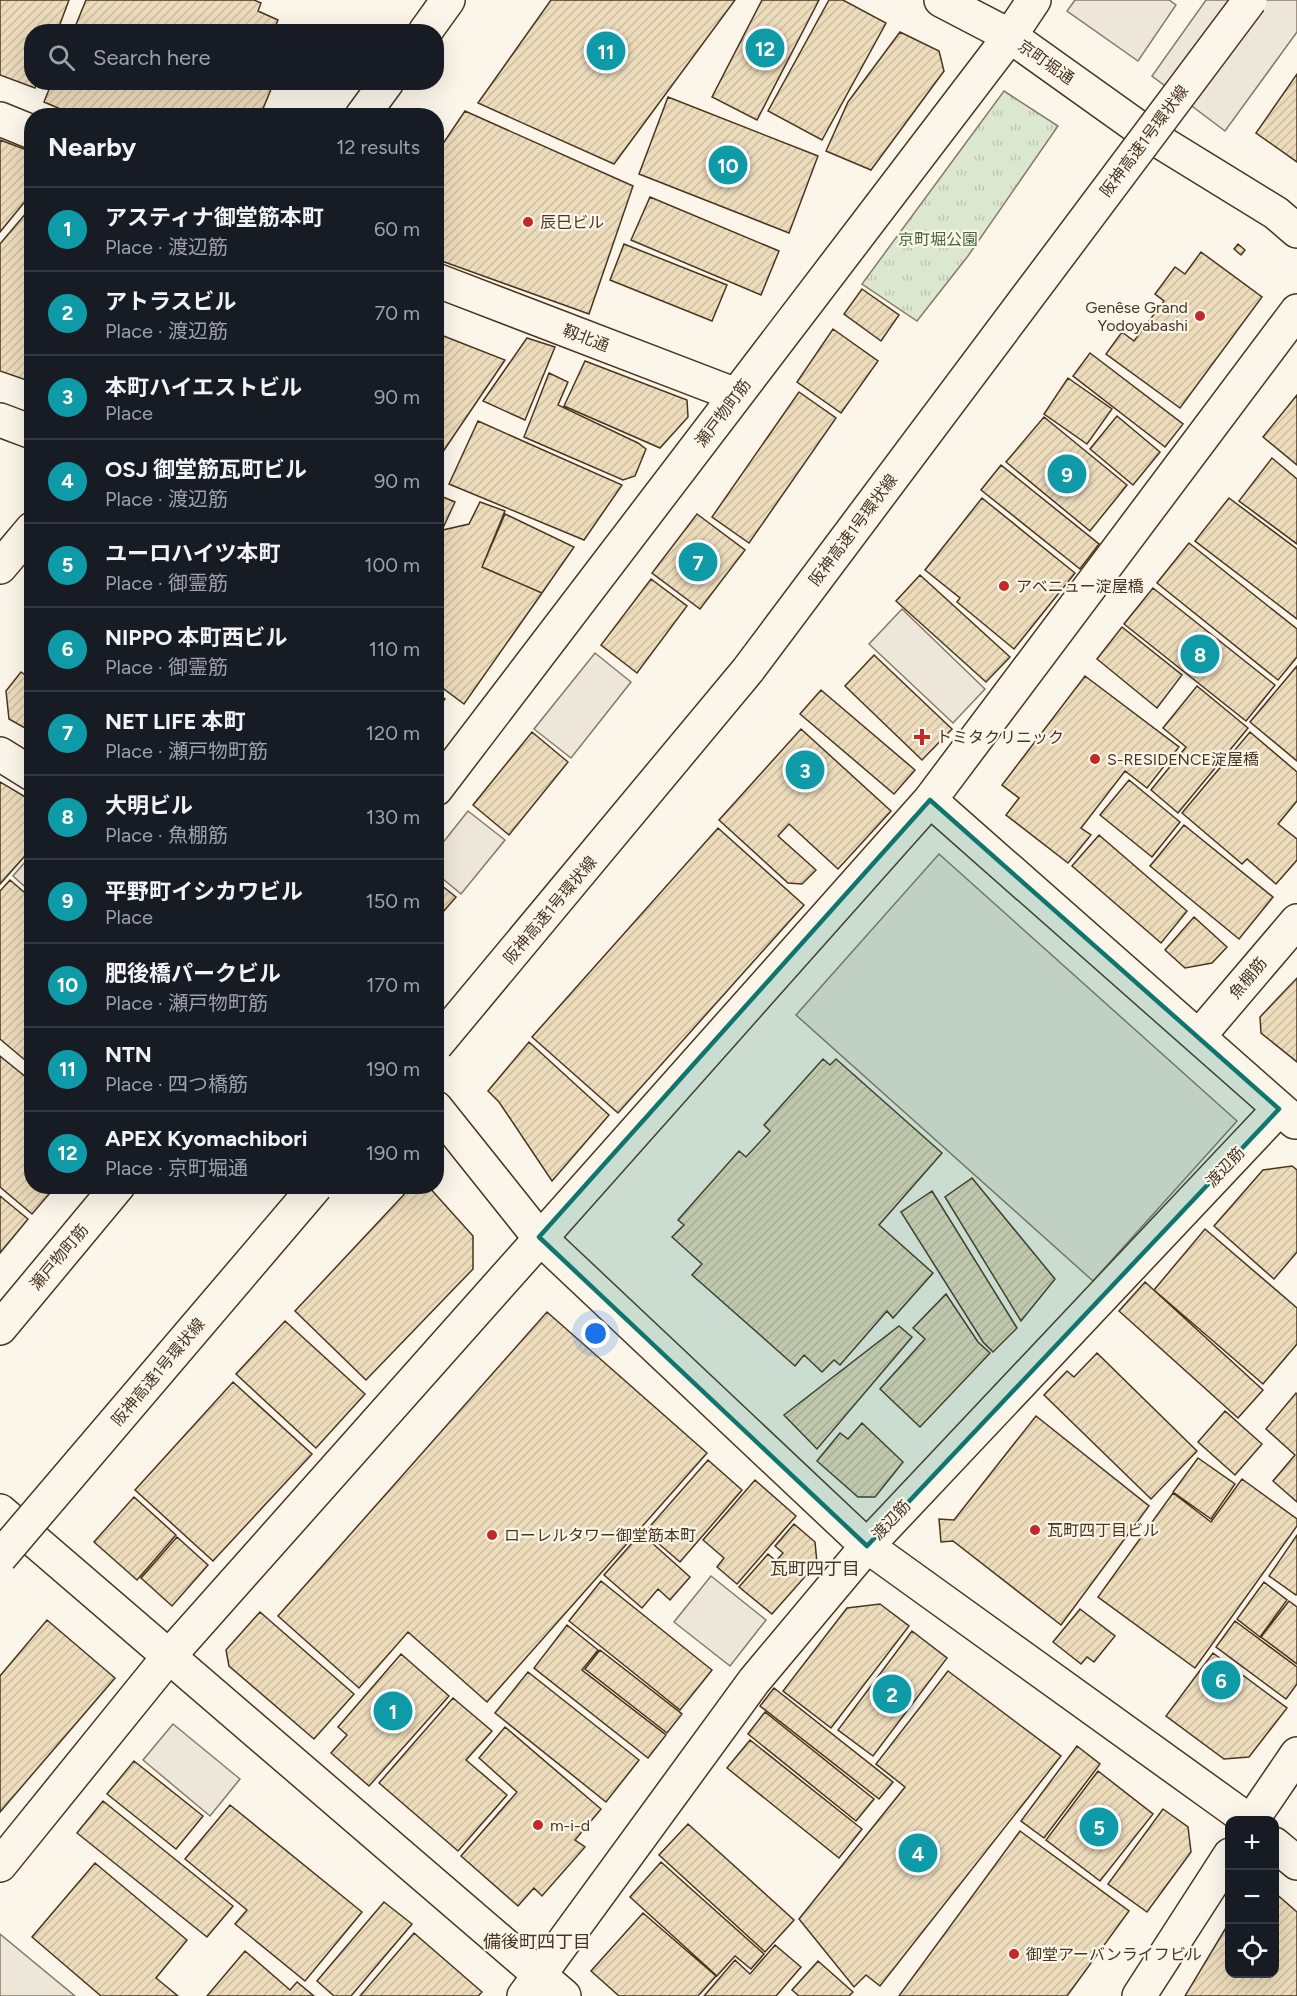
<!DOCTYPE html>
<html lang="en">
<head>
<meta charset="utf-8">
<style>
	body { margin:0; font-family:Figtree,"Noto Sans JP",sans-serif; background:#242831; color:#f1f3f6 }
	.controls { position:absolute; right:18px; bottom:18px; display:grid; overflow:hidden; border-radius:12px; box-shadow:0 6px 24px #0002 }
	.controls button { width:54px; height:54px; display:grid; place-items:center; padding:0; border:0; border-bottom:2px solid #363941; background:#171b24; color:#f1f3f6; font:30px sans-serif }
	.you { position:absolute; left:596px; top:1334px; width:21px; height:21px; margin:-15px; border:4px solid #fff; border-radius:50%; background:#1a73e8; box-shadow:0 0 0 9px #1a73e833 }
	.badge { display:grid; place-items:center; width:39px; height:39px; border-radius:50%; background:#8c9099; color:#fff; font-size:20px; font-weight:700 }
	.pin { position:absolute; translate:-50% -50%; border:3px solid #fff; box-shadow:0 2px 6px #0006 }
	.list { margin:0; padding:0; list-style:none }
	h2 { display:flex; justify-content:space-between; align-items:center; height:78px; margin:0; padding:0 24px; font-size:26px }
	h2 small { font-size:20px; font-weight:400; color:#9ea1a6 }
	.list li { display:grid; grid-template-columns:39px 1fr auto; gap:18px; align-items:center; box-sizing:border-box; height:84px; padding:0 24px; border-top:2px solid #363941 }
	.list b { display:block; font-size:22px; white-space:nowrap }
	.list p { margin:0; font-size:20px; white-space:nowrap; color:#9ea1a6 }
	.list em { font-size:20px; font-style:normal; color:#9ea1a6 }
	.icon { flex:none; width:33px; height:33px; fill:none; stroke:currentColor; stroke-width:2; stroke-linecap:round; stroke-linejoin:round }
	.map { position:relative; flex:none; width:1297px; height:1996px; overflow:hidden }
	.search { position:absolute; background:#171b24; box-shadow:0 6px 24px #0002; left:24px; top:24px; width:420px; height:66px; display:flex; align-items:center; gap:15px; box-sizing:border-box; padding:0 21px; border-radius:24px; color:#9ea1a6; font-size:22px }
	.panel { position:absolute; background:#171b24; box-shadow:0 6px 24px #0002; left:24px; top:108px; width:420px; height:1086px; border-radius:24px }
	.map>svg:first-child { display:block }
</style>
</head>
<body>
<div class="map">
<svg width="1297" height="1996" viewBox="0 0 1297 1996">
	<defs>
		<pattern id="park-tufts" width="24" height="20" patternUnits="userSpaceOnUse" patternTransform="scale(1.5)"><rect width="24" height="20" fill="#dce7d0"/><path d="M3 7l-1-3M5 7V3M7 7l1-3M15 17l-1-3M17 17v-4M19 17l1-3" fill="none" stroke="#bec7b2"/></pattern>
		<pattern id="building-hatch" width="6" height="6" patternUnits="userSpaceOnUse" patternTransform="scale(1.5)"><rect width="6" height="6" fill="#ecdcbc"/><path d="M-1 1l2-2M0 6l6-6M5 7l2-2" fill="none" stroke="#ccbda1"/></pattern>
	</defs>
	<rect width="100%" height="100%" fill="#fbf6e9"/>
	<path fill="url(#park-tufts)" stroke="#887966" stroke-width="1.5" d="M 1004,91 L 1058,126 L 968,256 L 917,321 L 862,284 Z"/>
	<path fill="#ede7d9" stroke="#887966" stroke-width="1.5" d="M 1075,0 L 1169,0 L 1176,5 L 1138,61 L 1067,11 Z
		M 1206,0 L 1297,0 L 1297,32 L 1225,131 L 1152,76 Z
		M 902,609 L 985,689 L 953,723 L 869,644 Z
		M 595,653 L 631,682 L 571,758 L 534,729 Z
		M 468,811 L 505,840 L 461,894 L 437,874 L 437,850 Z
		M 939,854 L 1237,1121 L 1093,1281 L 796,1015 Z
		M 31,855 L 31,892 L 13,876 Z
		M 711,1576 L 766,1620 L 730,1666 L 674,1622 Z
		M 173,1724 L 240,1779 L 210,1816 L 143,1760 Z
		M 0,1934 L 75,1996 L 0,1996 Z"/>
	<path fill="url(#building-hatch)" stroke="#4a3520" stroke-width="1.5" d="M 0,0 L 69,0 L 57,32 L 32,32 L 32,82 L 37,82 L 35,88 L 0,75 Z
		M 86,0 L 254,0 L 261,3 L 258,11 L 278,20 L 273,32 L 73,32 Z
		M 551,0 L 735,0 L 614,164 L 478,103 Z
		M 762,0 L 819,0 L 757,120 L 712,97 Z
		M 829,0 L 843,0 L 886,23 L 822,140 L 768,111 Z
		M 900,32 L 939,51 L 944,71 L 871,170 L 826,151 L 848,102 Z
		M 1297,74 L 1297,162 L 1256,133 Z
		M 52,82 L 274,82 L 260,116 L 77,116 L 44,102 Z
		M 668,97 L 818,156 L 789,233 L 639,174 Z
		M 465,111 L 633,186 L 589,314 L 436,259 L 436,154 Z
		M 0,140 L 32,152 L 32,193 L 0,232 Z
		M 650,197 L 779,251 L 761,295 L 631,240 Z
		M 32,206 L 32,382 L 0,371 L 0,244 Z
		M 624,244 L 727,285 L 712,321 L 610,280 Z
		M 1238,244 L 1245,250 L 1241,255 L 1234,249 Z
		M 1201,252 L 1262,297 L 1180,408 L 1106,354 L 1122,332 L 1134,341 L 1164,301 L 1155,294 L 1175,267 L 1185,274 Z
		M 862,289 L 899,315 L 881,341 L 844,314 Z
		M 833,329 L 878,361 L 841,413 L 797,382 Z
		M 436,333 L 505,360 L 436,462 Z
		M 527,338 L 555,347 L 525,420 L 483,401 Z
		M 1090,353 L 1183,424 L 1165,447 L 1073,376 Z
		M 585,361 L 687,400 L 688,417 L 660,448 L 564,406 Z
		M 549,373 L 568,382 L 558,405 L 638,443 L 646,449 L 635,476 L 623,480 L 524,437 Z
		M 1068,378 L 1112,409 L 1087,444 L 1044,414 Z
		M 799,392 L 836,418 L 749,543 L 712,517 Z
		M 1297,395 L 1297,465 L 1263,437 Z
		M 1117,416 L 1160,452 L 1133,485 L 1090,449 Z
		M 1044,417 L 1127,485 L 1090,531 L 1006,462 Z
		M 478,421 L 622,485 L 584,540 L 449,484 Z
		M 1272,458 L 1297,479 L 1297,544 L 1239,501 Z
		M 1001,465 L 1099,544 L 1080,569 L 981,490 Z
		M 436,494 L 455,502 L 436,543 Z
		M 982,498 L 1075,573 L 1014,649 L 957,602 L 960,598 L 925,570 Z
		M 1229,498 L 1297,549 L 1297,619 L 1195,541 Z
		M 480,502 L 505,511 L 482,567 L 542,593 L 464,704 L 436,683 L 436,543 L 443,530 L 469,524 Z
		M 505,514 L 574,547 L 542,593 L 482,567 Z
		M 697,514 L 745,550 L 700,609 L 652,573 Z
		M 1189,543 L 1297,629 L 1297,657 L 1278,680 L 1157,583 Z
		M 920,575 L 1010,657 L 986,682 L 896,601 Z
		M 651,579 L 687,606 L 637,673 L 601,645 Z
		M 1153,588 L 1275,685 L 1246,721 L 1124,624 Z
		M 1122,627 L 1182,675 L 1157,708 L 1097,659 Z
		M 874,655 L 952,729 L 922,760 L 845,686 Z
		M 1297,666 L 1297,761 L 1250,722 Z
		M 21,672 L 32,680 L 32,732 L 9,719 L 6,691 Z
		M 1085,676 L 1179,747 L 1147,788 L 1125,771 L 1081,828 L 1091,835 L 1068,863 L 1006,815 L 1019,798 L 1002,785 Z
		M 1197,686 L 1248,728 L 1178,813 L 1151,790 L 1186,747 L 1163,728 Z
		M 821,690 L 915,770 L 894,794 L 800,714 Z
		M 436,693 L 445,699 L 436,711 Z
		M 801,729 L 891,811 L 838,869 L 789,824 L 778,836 L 816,870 L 802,884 L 788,883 L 719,820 Z
		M 532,732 L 568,762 L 509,835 L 473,805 Z
		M 1250,732 L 1297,772 L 1297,801 L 1278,824 L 1297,839 L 1297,860 L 1276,884 L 1247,859 L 1242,864 L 1182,813 Z
		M 1129,780 L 1180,822 L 1152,857 L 1100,815 Z
		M 0,782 L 32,801 L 32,848 L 0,884 Z
		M 1184,825 L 1273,897 L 1239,939 L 1150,866 Z
		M 718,828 L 804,905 L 618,1113 L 532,1037 Z
		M 1099,835 L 1187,911 L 1161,943 L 1072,866 Z
		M 10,880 L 32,899 L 32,1066 L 0,1039 L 0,891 Z
		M 436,881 L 456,897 L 436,920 Z
		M 1194,917 L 1227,947 L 1212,963 L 1185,968 L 1165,950 Z
		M 1297,978 L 1297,1062 L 1261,1033 L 1260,1017 Z
		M 529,1042 L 609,1115 L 552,1181 L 499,1102 L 488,1091 Z
		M 0,1056 L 32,1082 L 32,1186 L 56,1186 L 32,1214 L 0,1187 Z
		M 823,1059 L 830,1065 L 836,1059 L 942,1153 L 879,1225 L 933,1273 L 893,1318 L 887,1311 L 840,1365 L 834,1360 L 822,1372 L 804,1355 L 795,1366 L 692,1275 L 702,1264 L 672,1237 L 684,1225 L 678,1220 L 739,1151 L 746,1157 L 770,1131 L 764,1125 Z
		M 1292,1166 L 1297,1170 L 1297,1252 L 1274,1279 L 1214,1226 L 1263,1170 Z
		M 972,1178 L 1055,1279 L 1021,1321 L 945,1197 Z
		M 412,1186 L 428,1186 L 473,1236 L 473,1269 L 366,1380 L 295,1311 Z
		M 932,1191 L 1017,1328 L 993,1352 L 983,1342 L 901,1212 Z
		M 0,1196 L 28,1219 L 0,1253 Z
		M 1205,1229 L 1297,1308 L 1297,1344 L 1263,1384 L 1154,1290 Z
		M 1145,1282 L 1263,1390 L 1238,1418 L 1119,1311 Z
		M 946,1294 L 978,1342 L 990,1353 L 920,1427 L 880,1389 L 925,1339 L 913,1328 Z
		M 547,1312 L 707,1453 L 487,1702 L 408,1632 L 359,1688 L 278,1616 Z
		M 285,1321 L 365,1394 L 316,1448 L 236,1374 Z
		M 899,1326 L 912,1337 L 817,1449 L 784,1415 Z
		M 1097,1353 L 1197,1451 L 1151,1499 L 1044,1395 L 1067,1371 L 1074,1377 Z
		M 233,1382 L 312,1454 L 213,1561 L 135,1490 Z
		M 1296,1393 L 1297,1394 L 1297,1502 L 1273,1481 L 1295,1455 L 1266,1429 Z
		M 1225,1411 L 1262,1444 L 1235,1475 L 1198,1442 Z
		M 1036,1416 L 1149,1506 L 1061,1625 L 953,1541 L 941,1542 L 939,1519 L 954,1520 Z
		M 862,1423 L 903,1462 L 875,1497 L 858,1497 L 817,1461 L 840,1433 L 848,1439 Z
		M 1198,1458 L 1235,1484 L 1211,1519 L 1173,1492 Z
		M 708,1460 L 742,1490 L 680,1562 L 645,1532 Z
		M 1242,1479 L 1297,1519 L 1297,1526 L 1195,1668 L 1098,1597 L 1173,1493 L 1211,1522 Z
		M 755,1480 L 796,1516 L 737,1584 L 717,1567 L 724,1558 L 703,1540 Z
		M 134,1497 L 176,1535 L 137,1580 L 94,1542 Z
		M 794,1524 L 815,1542 L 817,1563 L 772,1614 L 739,1587 L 768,1554 L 776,1561 L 783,1553 L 775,1546 Z
		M 641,1533 L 690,1577 L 670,1600 L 658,1589 L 642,1608 L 604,1575 Z
		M 1297,1535 L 1297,1594 L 1296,1595 L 1269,1576 Z
		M 177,1537 L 208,1565 L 172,1606 L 141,1578 Z
		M 601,1581 L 712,1670 L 680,1710 L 569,1621 Z
		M 1264,1582 L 1287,1600 L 1260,1637 L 1237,1619 Z
		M 1289,1601 L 1297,1607 L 1297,1664 L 1261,1637 Z
		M 880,1604 L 909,1626 L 831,1728 L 783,1691 L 847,1608 Z
		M 1080,1609 L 1115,1636 L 1094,1662 L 1087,1657 L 1081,1664 L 1053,1642 Z
		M 260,1612 L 354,1694 L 314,1739 L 229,1666 L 226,1650 Z
		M 47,1620 L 115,1678 L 0,1812 L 0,1676 Z
		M 1235,1621 L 1297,1667 L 1297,1684 L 1286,1699 L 1216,1647 Z
		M 567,1625 L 598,1650 L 582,1670 L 666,1735 L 648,1758 L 534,1668 Z
		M 912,1631 L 947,1658 L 873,1756 L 838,1730 Z
		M 600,1650 L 682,1714 L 667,1733 L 585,1669 Z
		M 1213,1653 L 1287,1708 L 1249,1757 L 1224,1759 L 1166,1716 Z
		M 401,1654 L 449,1696 L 369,1786 L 331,1753 L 347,1735 L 338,1727 Z
		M 948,1671 L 1061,1756 L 880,1986 L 866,1975 L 854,1987 L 799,1919 L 905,1787 L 876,1764 Z
		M 528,1672 L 639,1760 L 606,1802 L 495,1713 Z
		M 774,1688 L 893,1782 L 879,1799 L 760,1706 Z
		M 453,1698 L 492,1731 L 466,1760 L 507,1795 L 458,1851 L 379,1783 Z
		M 765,1712 L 874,1799 L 856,1821 L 748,1734 Z
		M 505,1727 L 601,1809 L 575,1840 L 585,1847 L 542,1896 L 534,1888 L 518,1906 L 461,1856 L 517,1792 L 479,1758 Z
		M 750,1740 L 862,1829 L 839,1858 L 727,1768 Z
		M 1077,1746 L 1100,1764 L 1044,1838 L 1021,1821 Z
		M 134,1761 L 203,1816 L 176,1849 L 107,1794 Z
		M 1098,1771 L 1153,1814 L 1100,1881 L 1046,1840 Z
		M 103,1801 L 233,1906 L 207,1937 L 77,1833 Z
		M 230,1805 L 362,1912 L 305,1981 L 235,1924 L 247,1910 L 185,1859 Z
		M 1163,1809 L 1188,1827 L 1191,1852 L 1147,1912 L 1108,1884 Z
		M 688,1824 L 794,1920 L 765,1952 L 659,1855 Z
		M 1020,1831 L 1129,1911 L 1067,1996 L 899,1996 Z
		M 661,1862 L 764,1954 L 751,1969 L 735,1956 L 717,1976 L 630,1897 Z
		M 95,1863 L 187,1940 L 156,1978 L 178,1996 L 101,1996 L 32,1937 Z
		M 1274,1892 L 1297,1912 L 1297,1996 L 1185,1996 L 1230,1921 L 1230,1974 L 1274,1974 Z
		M 384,1902 L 412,1924 L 351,1996 L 334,1996 L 317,1981 Z
		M 643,1913 L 716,1976 L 698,1996 L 619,1996 L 591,1971 Z
		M 414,1933 L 482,1992 L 478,1996 L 360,1996 Z
		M 775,1945 L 801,1967 L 776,1996 L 704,1996 L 735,1960 L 750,1974 Z
		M 245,1951 L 290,1990 L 297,1982 L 314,1996 L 207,1996 Z
		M 818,1961 L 853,1992 L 849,1996 L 799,1996 L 792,1990 Z"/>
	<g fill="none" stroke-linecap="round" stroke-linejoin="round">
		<g stroke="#4a3520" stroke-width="36">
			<path id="minor" d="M 941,0 L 1010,36 L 1146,133 L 1276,213 L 1297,231
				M 0,119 L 32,132
				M 436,280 L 736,395
				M 0,420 L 32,432
				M 0,754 L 32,774
				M 436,789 L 1010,36 L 1034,0
				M 930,800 L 1295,1122
				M 1199,1036 L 1297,921
				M 436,1108 L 539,1237 L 867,1546 L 1248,1820
				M 0,1328 L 118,1186
				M 0,1511 L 564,1996
				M 1252,1820 L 1297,1754
				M 1274,1844 L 1297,1863
				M 0,1865 L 170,1655 L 930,800 L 1297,311
				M 524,1996 L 754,1681 L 867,1546 L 1279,1109
				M 1139,1996 L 1230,1855"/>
		</g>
		<g stroke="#4a3520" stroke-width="36">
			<path id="major" d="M 425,32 L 448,0
				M 362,116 L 387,82
				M 0,567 L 32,529"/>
		</g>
		<use href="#minor" stroke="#fbf6e9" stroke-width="33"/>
		<use href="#major" stroke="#fbf6e9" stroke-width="33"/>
		<g stroke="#4a3520" stroke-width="36" stroke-linecap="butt">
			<path id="highway-bridge" d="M 436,1045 L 748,670 L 1250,0
				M 0,1557 L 316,1186"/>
		</g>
		<use href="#highway-bridge" stroke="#fbf6e9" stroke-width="33"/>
	</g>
	<path fill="#0f766e" fill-opacity="0.2" stroke="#0f766e" stroke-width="4.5" stroke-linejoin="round" d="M 930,800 L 1279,1109 L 867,1546 L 539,1237 Z"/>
	<g fill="#c62828" stroke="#fbf6e9" stroke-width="2">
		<circle cx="528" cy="222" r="6"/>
		<circle cx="1200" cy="316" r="6"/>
		<circle cx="1004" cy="586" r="6"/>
		<path d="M919 728h6v6h6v6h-6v6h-6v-6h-6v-6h6z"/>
		<circle cx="1095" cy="759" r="6"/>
		<circle cx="1035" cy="1530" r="6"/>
		<circle cx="492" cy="1535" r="6"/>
		<circle cx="538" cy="1825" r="6"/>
		<circle cx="1014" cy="1954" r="6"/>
	</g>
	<g text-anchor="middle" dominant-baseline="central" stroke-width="4.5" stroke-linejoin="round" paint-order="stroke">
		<g font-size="16" fill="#4a3520" stroke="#fbf6e9">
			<text transform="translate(1046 62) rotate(35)">京町堀通</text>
			<text transform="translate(1144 141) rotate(-53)">阪神高速1号環状線</text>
			<text transform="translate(586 338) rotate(21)">靱北通</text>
			<text transform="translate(723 413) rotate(-53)">瀬戸物町筋</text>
			<text transform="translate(853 530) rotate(-53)">阪神高速1号環状線</text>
			<text transform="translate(550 910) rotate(-50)">阪神高速1号環状線</text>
			<text transform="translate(1248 978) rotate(-50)">魚棚筋</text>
			<text transform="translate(1225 1167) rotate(-47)">渡辺筋</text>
			<text transform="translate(59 1257) rotate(-50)">瀬戸物町筋</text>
			<text transform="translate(158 1372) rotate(-50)">阪神高速1号環状線</text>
			<text transform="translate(891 1520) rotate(-47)">渡辺筋</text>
		</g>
		<g font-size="16" fill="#4a3520" stroke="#fbf6e9" text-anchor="start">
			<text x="540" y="222">辰巳ビル</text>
			<text x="1188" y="307" text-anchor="end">Genêse Grand<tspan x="1188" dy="18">Yodoyabashi</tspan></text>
			<text x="1016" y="586">アベニュー淀屋橋</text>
			<text x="936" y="737">トミタクリニック</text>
			<text x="1107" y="759">S-RESIDENCE淀屋橋</text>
			<text x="1047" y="1530">瓦町四丁目ビル</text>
			<text x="504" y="1535">ローレルタワー御堂筋本町</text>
			<text x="550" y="1825">m-i-d</text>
			<text x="1026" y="1954">御堂アーバンライフビル</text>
		</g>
		<g font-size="16" fill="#436837" stroke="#fbf6e9">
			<text x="938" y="239">京町堀公園</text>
		</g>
		<g font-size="18" fill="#4a3520" stroke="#fbf6e9">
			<text x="815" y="1569">瓦町四丁目</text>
			<text x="537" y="1942">備後町四丁目</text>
		</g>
	</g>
</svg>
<div class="controls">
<button>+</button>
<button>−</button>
<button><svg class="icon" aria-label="locate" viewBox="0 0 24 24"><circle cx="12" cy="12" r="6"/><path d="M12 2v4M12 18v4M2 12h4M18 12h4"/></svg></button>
</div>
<div class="you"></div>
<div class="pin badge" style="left:393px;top:1711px;background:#0f9aa8">1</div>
<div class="pin badge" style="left:892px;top:1694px;background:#0f9aa8">2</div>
<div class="pin badge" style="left:805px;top:770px;background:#0f9aa8">3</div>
<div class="pin badge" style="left:918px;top:1853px;background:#0f9aa8">4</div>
<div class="pin badge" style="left:1099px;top:1827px;background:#0f9aa8">5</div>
<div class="pin badge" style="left:1221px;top:1680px;background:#0f9aa8">6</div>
<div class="pin badge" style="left:698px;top:562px;background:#0f9aa8">7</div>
<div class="pin badge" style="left:1200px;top:654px;background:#0f9aa8">8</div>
<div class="pin badge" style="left:1067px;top:474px;background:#0f9aa8">9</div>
<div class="pin badge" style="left:728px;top:165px;background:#0f9aa8">10</div>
<div class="pin badge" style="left:606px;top:51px;background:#0f9aa8">11</div>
<div class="pin badge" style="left:765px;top:48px;background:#0f9aa8">12</div>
<div class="search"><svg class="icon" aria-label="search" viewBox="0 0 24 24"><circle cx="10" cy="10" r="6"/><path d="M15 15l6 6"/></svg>Search here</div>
<section class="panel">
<h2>Nearby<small>12 results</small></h2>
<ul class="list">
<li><span class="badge" style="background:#0f9aa8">1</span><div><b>アスティナ御堂筋本町</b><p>Place · 渡辺筋</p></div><em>60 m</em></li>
<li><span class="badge" style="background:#0f9aa8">2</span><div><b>アトラスビル</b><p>Place · 渡辺筋</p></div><em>70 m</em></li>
<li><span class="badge" style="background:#0f9aa8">3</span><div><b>本町ハイエストビル</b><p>Place</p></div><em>90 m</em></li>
<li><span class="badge" style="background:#0f9aa8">4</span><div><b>OSJ 御堂筋瓦町ビル</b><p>Place · 渡辺筋</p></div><em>90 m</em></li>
<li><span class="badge" style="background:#0f9aa8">5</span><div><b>ユーロハイツ本町</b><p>Place · 御霊筋</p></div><em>100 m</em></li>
<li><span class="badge" style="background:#0f9aa8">6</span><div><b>NIPPO 本町西ビル</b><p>Place · 御霊筋</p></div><em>110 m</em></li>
<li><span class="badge" style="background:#0f9aa8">7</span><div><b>NET LIFE 本町</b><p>Place · 瀬戸物町筋</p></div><em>120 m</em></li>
<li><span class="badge" style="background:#0f9aa8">8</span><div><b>大明ビル</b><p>Place · 魚棚筋</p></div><em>130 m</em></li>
<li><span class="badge" style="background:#0f9aa8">9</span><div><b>平野町イシカワビル</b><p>Place</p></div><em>150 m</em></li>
<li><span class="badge" style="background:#0f9aa8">10</span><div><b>肥後橋パークビル</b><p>Place · 瀬戸物町筋</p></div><em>170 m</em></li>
<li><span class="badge" style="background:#0f9aa8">11</span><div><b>NTN</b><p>Place · 四つ橋筋</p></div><em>190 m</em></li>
<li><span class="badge" style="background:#0f9aa8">12</span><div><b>APEX Kyomachibori</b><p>Place · 京町堀通</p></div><em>190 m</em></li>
</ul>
</section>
</div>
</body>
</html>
